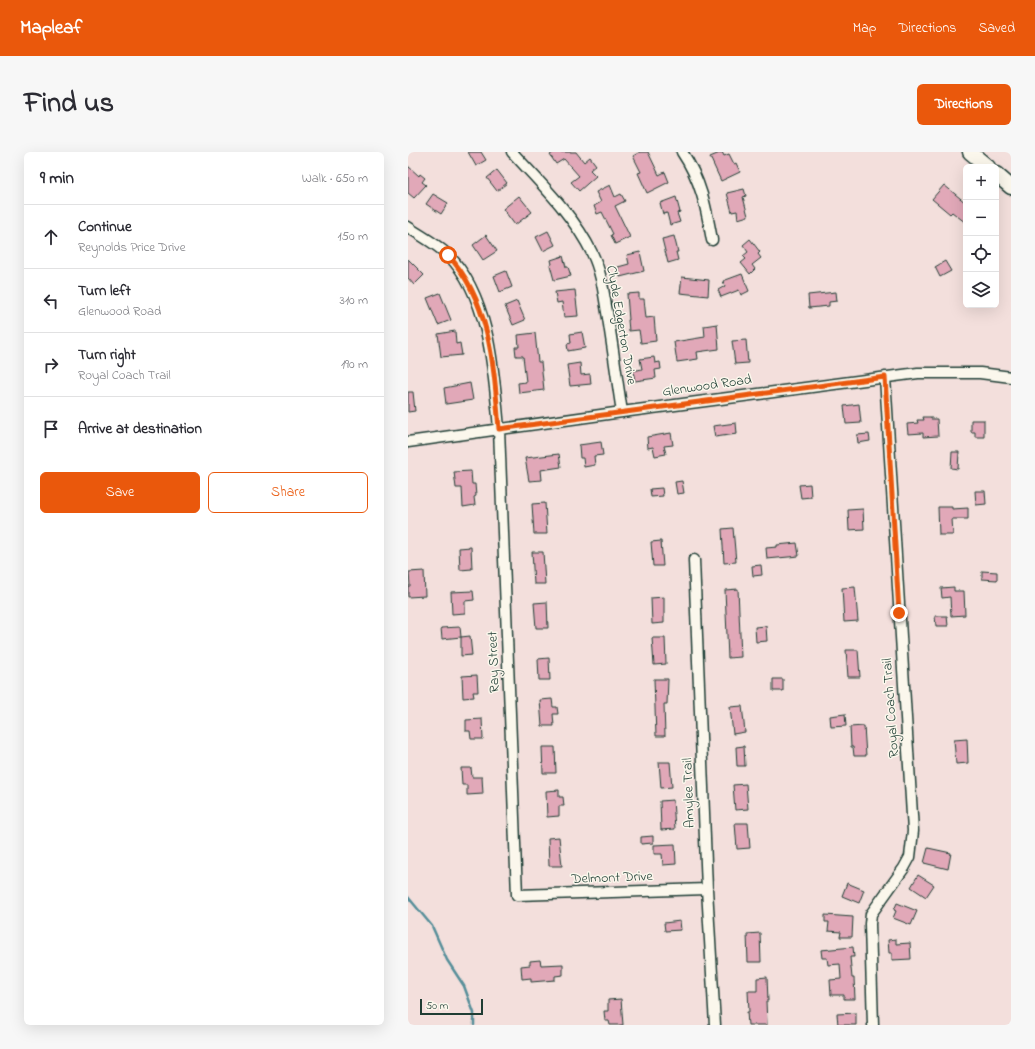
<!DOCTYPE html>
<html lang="en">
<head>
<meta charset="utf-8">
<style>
	body { margin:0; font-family:"Indie Flower",sans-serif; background:#f7f7f7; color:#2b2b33 }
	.controls { position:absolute; right:12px; top:12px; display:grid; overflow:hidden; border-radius:6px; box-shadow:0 4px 16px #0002 }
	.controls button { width:36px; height:36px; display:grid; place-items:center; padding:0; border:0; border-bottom:1px solid #e1e1e2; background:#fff; color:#2b2b33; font:20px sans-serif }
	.scale { position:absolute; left:12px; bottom:10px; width:63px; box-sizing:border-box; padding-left:4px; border:2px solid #1f3d34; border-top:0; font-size:11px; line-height:14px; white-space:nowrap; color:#1f3d34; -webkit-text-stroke:3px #fbf7ec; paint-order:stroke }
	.stop { position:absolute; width:12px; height:12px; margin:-9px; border:3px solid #ea580c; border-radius:50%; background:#fff }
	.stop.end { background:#ea580c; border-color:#fff; box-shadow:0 1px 4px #0008 }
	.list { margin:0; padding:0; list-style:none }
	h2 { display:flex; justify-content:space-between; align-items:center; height:52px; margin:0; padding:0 16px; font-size:17px }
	h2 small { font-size:13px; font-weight:400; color:#7c7c81 }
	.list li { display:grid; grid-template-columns:26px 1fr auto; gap:12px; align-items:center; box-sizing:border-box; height:64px; padding:0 16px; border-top:1px solid #e1e1e2 }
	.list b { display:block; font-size:15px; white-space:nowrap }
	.list p { margin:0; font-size:13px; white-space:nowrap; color:#7c7c81 }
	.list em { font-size:13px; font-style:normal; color:#7c7c81 }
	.actions { display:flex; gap:8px; padding:12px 16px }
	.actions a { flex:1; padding:9px 0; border:1px solid #ea580c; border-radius:6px; text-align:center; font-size:14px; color:#ea580c }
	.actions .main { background:#ea580c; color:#fff }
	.icon { flex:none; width:22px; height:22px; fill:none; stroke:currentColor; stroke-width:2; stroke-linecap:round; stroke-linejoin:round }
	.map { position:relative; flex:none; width:603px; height:873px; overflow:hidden; border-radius:6px }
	header { display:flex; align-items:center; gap:24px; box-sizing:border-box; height:56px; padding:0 20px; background:#ea580c; color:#fff }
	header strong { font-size:19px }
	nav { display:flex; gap:22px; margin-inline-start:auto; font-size:14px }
	.intro { display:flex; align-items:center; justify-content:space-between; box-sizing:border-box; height:96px; padding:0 24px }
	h1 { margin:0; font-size:28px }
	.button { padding:10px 18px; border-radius:6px; background:#ea580c; color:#fff; font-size:14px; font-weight:700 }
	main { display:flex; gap:24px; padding:0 24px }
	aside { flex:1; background:#fff; border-radius:6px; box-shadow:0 4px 16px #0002 }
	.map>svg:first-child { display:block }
</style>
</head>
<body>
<header>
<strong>Mapleaf</strong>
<nav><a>Map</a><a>Directions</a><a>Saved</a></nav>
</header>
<div class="intro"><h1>Find us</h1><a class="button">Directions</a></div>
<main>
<aside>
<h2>9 min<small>Walk · 650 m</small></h2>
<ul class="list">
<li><svg class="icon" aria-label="ahead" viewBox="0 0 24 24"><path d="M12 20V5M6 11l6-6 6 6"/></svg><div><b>Continue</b><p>Reynolds Price Drive</p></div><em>150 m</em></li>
<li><svg class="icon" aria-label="left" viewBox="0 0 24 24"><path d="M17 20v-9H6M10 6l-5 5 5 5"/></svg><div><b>Turn left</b><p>Glenwood Road</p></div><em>310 m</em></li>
<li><svg class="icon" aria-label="right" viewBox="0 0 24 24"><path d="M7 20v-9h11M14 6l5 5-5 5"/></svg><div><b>Turn right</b><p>Royal Coach Trail</p></div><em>190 m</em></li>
<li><svg class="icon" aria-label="arrive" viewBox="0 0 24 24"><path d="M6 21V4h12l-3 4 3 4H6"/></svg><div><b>Arrive at destination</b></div></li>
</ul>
<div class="actions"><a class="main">Save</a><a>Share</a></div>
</aside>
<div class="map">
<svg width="603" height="873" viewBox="0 0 603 873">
	<rect width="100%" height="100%" fill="#f3dfdc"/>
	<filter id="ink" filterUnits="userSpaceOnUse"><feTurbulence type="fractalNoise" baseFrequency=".025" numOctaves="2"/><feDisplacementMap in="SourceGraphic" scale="8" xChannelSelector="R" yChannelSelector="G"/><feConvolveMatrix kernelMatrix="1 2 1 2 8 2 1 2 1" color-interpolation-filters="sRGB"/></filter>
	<g filter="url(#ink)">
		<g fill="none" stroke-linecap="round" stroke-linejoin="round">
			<path stroke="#568e99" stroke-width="2.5" d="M 0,745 L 24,774 L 39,808 L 56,834 L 66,861 L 66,873"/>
		</g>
		<path fill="#e1a8b8" stroke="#1f3d34" d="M 60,0 L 73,0 L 78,8 L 68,14 Z
			M 146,0 L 168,0 L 176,10 L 182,5 L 188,13 L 182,18 L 188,24 L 171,39 L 163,30 L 171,24 L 156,7 L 148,12 L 142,3 Z
			M 232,0 L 240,0 L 251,23 L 257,20 L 261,30 L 239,41 L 230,21 L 233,20 L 225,4 Z
			M 314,0 L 316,4 L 321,2 L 326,12 L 328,11 L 332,20 L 313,29 L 302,5 Z
			M 0,14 L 11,24 L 12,22 L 17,26 L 14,30 L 18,33 L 6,46 L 0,41 Z
			M 89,18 L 99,31 L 89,39 L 79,26 Z
			M 202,33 L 207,45 L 213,42 L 217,49 L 207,54 L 222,85 L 207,92 L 203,83 L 205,82 L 194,60 L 189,62 L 186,54 L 193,50 L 188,40 Z
			M 536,33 L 558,51 L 558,71 L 544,60 L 542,62 L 524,47 Z
			M 336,37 L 338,44 L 335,45 L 340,64 L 330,67 L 329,59 L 324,60 L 319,41 Z
			M 25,42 L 40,51 L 33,62 L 18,52 Z
			M 111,44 L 124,60 L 107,73 L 95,57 Z
			M 268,45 L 272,60 L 269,61 L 272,70 L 262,73 L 259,61 L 255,62 L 252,51 Z
			M 140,79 L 147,93 L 135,99 L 128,85 Z
			M 78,83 L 89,99 L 75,108 L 65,93 Z
			M 266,84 L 270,100 L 268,100 L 270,108 L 260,111 L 254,87 Z
			M 342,87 L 352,100 L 350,102 L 353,106 L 344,113 L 347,117 L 342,122 L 333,111 L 338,107 L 335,104 L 340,100 L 335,93 Z
			M 232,100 L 236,119 L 212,125 L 210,115 L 221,112 L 219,103 Z
			M 155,104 L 158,115 L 160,115 L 163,124 L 146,128 L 142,113 L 144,112 L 143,108 Z
			M 0,107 L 16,123 L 6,133 L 0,126 Z
			M 537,109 L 543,119 L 532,125 L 527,115 Z
			M 98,119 L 104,135 L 92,140 L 86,124 Z
			M 334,122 L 341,139 L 333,143 L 331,138 L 313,145 L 310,138 L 317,134 L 315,129 Z
			M 274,125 L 301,128 L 300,144 L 272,141 Z
			M 167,138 L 170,164 L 156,165 L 154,150 L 149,151 L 147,140 Z
			M 428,140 L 429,149 L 421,150 L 421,154 L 401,156 L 400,143 Z
			M 32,141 L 43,168 L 30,173 L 19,146 Z
			M 231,141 L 231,147 L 236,147 L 238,166 L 246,165 L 248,189 L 233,191 L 231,178 L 221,179 L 220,168 L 221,168 L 219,142 Z
			M 109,149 L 117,168 L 105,173 L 97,154 Z
			M 309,172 L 311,197 L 289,200 L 290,207 L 269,210 L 266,190 L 297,185 L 296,174 Z
			M 47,179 L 48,192 L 52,191 L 54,203 L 33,205 L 30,182 Z
			M 174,180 L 177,196 L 160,199 L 159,192 L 163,191 L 162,182 Z
			M 127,181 L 130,210 L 133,210 L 136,238 L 111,241 L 110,231 L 118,230 L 115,204 L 108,204 L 107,195 L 111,195 L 110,183 Z
			M 338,188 L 340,211 L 327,212 L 324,189 Z
			M 246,205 L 247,211 L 252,210 L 253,217 L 247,218 L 248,226 L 227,229 L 225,219 L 234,217 L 232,207 Z
			M 172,211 L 173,223 L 182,222 L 183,232 L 162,234 L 159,213 Z
			M 62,231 L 65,248 L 38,252 L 36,236 Z
			M 0,240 L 5,240 L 7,259 L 0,260 Z
			M 451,252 L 453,271 L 438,272 L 436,254 Z
			M 515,265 L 523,265 L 523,267 L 529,267 L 530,284 L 515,285 L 515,281 L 500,282 L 499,272 L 510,271 L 509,268 L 516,268 Z
			M 563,268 L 576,268 L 576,285 L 567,285 L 567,280 L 563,280 Z
			M 328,271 L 329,282 L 307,285 L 305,274 Z
			M 263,281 L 265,293 L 256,294 L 258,302 L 247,304 L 245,295 L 240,296 L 239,285 Z
			M 461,282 L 462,289 L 450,291 L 449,283 Z
			M 193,290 L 195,303 L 186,304 L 187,313 L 176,315 L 175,306 L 172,306 L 171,293 Z
			M 544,300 L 551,300 L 550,317 L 543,316 Z
			M 151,302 L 153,315 L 133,318 L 134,328 L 121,329 L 117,306 Z
			M 63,319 L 64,332 L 67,332 L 68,344 L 66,345 L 67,353 L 55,355 L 54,336 L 48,336 L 46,320 Z
			M 274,329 L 276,341 L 269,342 L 267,330 Z
			M 402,332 L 403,345 L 393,346 L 391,333 Z
			M 254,336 L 255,344 L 243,345 L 242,337 Z
			M 567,339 L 577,339 L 578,352 L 568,353 Z
			M 137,351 L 139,382 L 126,382 L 124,352 Z
			M 530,355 L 544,355 L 544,357 L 560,356 L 560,367 L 544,367 L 545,383 L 531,383 Z
			M 455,357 L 456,377 L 441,378 L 440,358 Z
			M 325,376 L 328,410 L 316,411 L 314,377 Z
			M 253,389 L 255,414 L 245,414 L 243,390 Z
			M 389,391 L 391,404 L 359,407 L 358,396 L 369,395 L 369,393 Z
			M 63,395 L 64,417 L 52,418 L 51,396 Z
			M 124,400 L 135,400 L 137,432 L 126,432 Z
			M 353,413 L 354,423 L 345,424 L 344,414 Z
			M 16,419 L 17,444 L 0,445 L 0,434 L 2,434 L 1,420 Z
			M 574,419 L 589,420 L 589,428 L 574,427 Z
			M 447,435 L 450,469 L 436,470 L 434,436 Z
			M 546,435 L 546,439 L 556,439 L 557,463 L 543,464 L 542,445 L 534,446 L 533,436 Z
			M 330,437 L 333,505 L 320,506 L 317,438 Z
			M 65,439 L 66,448 L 57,449 L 57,461 L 44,462 L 43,440 Z
			M 256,445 L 256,471 L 244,472 L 243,446 Z
			M 139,450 L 140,476 L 128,476 L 126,451 Z
			M 527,464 L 539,464 L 540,474 L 528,474 Z
			M 358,474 L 359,489 L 348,490 L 347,475 Z
			M 52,475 L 53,485 L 62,484 L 64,503 L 53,504 L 53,485 L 34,487 L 33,476 Z
			M 244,486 L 257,486 L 258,512 L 246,513 Z
			M 438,498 L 450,498 L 452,525 L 440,525 Z
			M 141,506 L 142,528 L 131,528 L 130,507 Z
			M 69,523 L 70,540 L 65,540 L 66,545 L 55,546 L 54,524 Z
			M 246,527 L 260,527 L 259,552 L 256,552 L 257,584 L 248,584 Z
			M 365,527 L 375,527 L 375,539 L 365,539 Z
			M 144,547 L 145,555 L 149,555 L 150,562 L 145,562 L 146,574 L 134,574 L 132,548 Z
			M 334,554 L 337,580 L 325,582 L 322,555 Z
			M 437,562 L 438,574 L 423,575 L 422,564 Z
			M 74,567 L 75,587 L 63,587 L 62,579 L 58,579 L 58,568 Z
			M 456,574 L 458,604 L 446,604 L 445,595 L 443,595 L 442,575 Z
			M 559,587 L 560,611 L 548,612 L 546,588 Z
			M 336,594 L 337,614 L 329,614 L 328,595 Z
			M 134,595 L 147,595 L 148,621 L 135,621 Z
			M 251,610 L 262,610 L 264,635 L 253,636 Z
			M 53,616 L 63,616 L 64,625 L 74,625 L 75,642 L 59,643 L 59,633 L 54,633 Z
			M 338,632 L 340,657 L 327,658 L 325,633 Z
			M 151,638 L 151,645 L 155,645 L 156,654 L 151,654 L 151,664 L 139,665 L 138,639 Z
			M 265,648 L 267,677 L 253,678 L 252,649 Z
			M 327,671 L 340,671 L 342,696 L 329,697 Z
			M 245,684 L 245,691 L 233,692 L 233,685 Z
			M 151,685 L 154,714 L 141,714 L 140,686 Z
			M 267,692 L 268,712 L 255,713 L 254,702 L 246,702 L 246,693 Z
			M 520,696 L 543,701 L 540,717 L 516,711 Z
			M 510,723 L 526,733 L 518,745 L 503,735 Z
			M 439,731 L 456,738 L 451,751 L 434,744 Z
			M 489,751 L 509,759 L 503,773 L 485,766 L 488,759 L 486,758 Z
			M 417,763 L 445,765 L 444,785 L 432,785 L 433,780 L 420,779 L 421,770 L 417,770 Z
			M 272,769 L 273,778 L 257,779 L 256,771 Z
			M 352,781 L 353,810 L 340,810 L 339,782 Z
			M 488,787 L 488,792 L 502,791 L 503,807 L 484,808 L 484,801 L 481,801 L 480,788 Z
			M 445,795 L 446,805 L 442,805 L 444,826 L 446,826 L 447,847 L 436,847 L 436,843 L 423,843 L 422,828 L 433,827 L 432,812 L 420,813 L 419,806 L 414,806 L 413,798 Z
			M 132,808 L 133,813 L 155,812 L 155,823 L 147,824 L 147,828 L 123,830 L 123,826 L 114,827 L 113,814 L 122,813 L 122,809 Z
			M 359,825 L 360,849 L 358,849 L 359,873 L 340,873 L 339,860 L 341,860 L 340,839 L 349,839 L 349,826 Z
			M 213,847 L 215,873 L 202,873 L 201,869 L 197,869 L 196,859 L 200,859 L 200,848 Z
			M 448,861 L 448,873 L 430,873 L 429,862 Z"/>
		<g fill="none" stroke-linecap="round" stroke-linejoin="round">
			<g stroke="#1f3d34" stroke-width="13">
				<path id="minor" d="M 104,0 C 133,32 165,62 184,101 C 194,121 196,144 200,166 C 205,197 209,228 214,260
					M 274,0 C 293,28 298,55 304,88
					M 0,75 C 13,84 29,92 40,103 C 82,144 86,222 91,277 L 109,743 L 299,737
					M 0,290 L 214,260 L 510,221 L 572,221 L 603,225
					M 286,408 L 299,737 L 307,873
					M 465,873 L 462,772 L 463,762 L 496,716 L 502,705 L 505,679 L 477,225"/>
			</g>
			<g stroke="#1f3d34" stroke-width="17">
				<path id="secondary" d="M 562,0 L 580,15
					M 588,22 L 603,35"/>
			</g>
			<use href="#minor" stroke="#fbf7ec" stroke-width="10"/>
			<use href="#secondary" stroke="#fbf7ec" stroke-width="14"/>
		</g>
	</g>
	<g fill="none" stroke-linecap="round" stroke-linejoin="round" filter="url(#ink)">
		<path stroke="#ea580c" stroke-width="5" d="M 40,103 C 83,150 86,216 91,277 L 477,225 L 491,461"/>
	</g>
	<g text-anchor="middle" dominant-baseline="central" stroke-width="3" stroke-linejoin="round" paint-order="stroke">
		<g font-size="14" fill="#1f3d34" stroke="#fbf7ec">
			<text transform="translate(213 173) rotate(80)">Clyde Edgerton Drive</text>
			<text transform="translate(299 234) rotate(-8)">Glenwood Road</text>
			<text transform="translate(86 510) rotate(-92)">Ray Street</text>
			<text transform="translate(483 556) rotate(-94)">Royal Coach Trail</text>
			<text transform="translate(281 641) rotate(-92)">Amylee Trail</text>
			<text transform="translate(204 726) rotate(-2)">Delmont Drive</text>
		</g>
	</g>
</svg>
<div class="controls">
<button>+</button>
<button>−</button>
<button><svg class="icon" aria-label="locate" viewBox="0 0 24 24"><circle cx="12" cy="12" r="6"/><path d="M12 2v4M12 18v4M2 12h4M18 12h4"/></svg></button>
<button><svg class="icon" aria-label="layers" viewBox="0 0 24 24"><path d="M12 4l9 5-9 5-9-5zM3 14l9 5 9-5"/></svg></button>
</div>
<div class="scale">50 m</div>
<div class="stop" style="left:40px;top:103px"></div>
<div class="stop end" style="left:491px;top:461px"></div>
</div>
</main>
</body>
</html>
